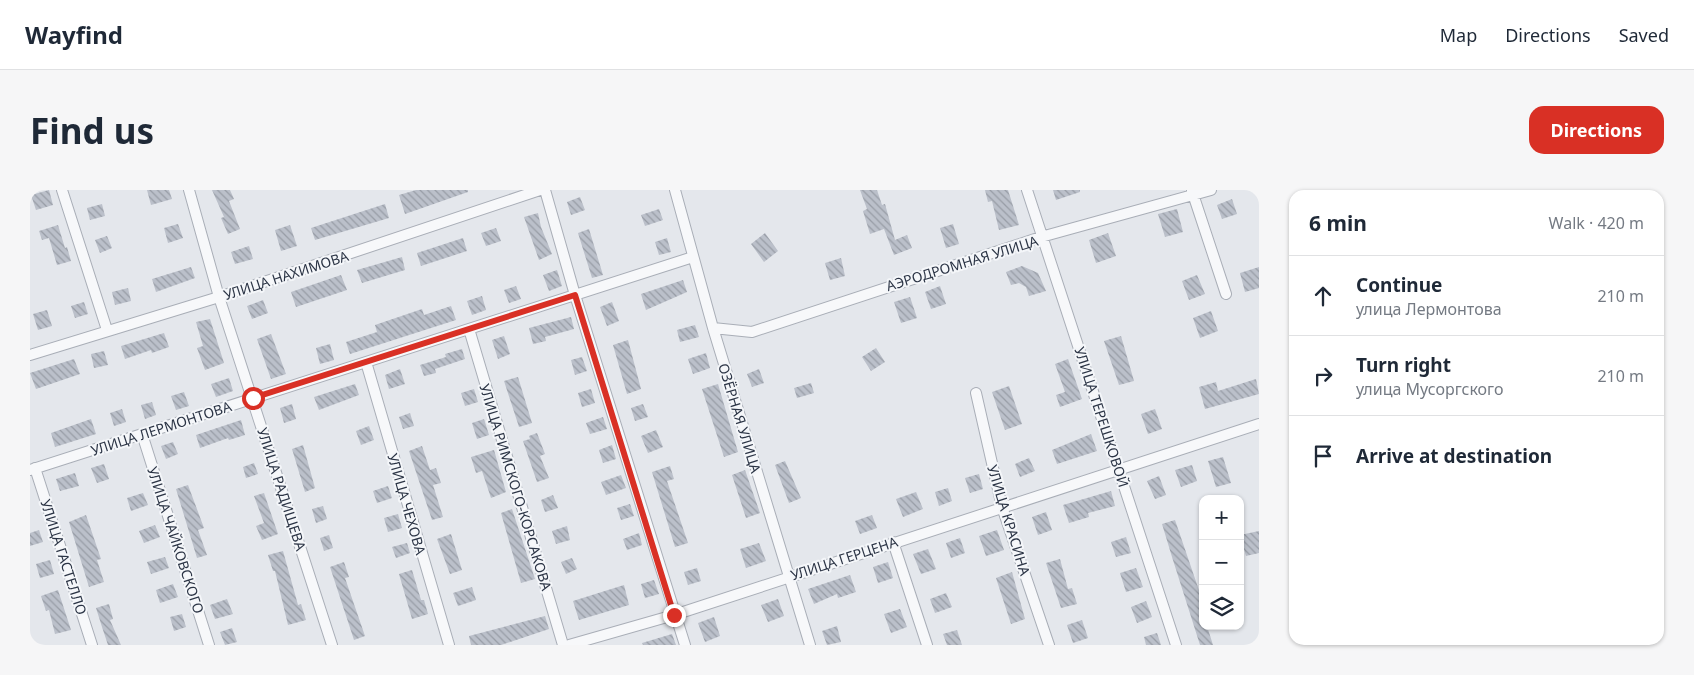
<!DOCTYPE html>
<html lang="en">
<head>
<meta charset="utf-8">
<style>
	body { margin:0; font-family:"Noto Sans",sans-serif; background:#f6f6f7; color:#1f2937 }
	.controls { position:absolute; right:15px; bottom:15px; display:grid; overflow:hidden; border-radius:10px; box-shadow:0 1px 4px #0004 }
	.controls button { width:45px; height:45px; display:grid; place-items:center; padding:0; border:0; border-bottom:1px solid #e0e1e3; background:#fff; color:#1f2937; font:25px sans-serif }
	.stop { position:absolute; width:15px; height:15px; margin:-11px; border:4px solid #d93025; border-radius:50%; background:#fff }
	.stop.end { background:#d93025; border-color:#fff; box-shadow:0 1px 5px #0008 }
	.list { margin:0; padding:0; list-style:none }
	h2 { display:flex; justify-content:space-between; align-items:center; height:65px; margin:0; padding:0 20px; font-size:21px }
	h2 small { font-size:16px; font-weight:400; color:#747a83 }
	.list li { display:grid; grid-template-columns:32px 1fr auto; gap:15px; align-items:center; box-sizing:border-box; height:80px; padding:0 20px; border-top:1px solid #e0e1e3 }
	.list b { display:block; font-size:19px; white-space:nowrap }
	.list p { margin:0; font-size:16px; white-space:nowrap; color:#747a83 }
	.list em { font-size:16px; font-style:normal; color:#747a83 }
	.icon { flex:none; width:28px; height:28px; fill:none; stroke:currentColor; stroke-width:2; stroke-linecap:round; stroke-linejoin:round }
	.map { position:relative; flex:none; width:1229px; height:455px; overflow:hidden; border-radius:15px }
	header { display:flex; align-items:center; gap:30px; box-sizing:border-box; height:70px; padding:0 25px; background:#fff; border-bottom:1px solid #e0e1e3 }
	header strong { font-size:24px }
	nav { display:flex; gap:28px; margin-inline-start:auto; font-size:18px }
	.intro { display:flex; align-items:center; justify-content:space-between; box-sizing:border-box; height:120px; padding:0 30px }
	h1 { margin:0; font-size:35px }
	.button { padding:12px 22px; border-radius:15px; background:#d93025; color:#fff; font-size:18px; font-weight:700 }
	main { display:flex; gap:30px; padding:0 30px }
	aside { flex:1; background:#fff; border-radius:15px; box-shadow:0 1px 4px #0004 }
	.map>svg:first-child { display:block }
</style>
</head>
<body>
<header>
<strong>Wayfind</strong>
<nav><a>Map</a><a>Directions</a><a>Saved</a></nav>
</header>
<div class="intro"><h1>Find us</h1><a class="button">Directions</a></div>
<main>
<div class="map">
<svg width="1229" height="455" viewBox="0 0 1229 455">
	<defs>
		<pattern id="building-back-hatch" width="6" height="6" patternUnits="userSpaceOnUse" patternTransform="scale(1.25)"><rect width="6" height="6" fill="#bbc0ca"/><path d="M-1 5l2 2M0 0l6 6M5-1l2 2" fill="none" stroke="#989da6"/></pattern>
	</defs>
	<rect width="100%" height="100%" fill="#e4e7ec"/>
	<path fill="url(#building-back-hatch)" d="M 19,0 L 23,15 L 6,20 L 1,5 Z
		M 117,0 L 139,0 L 142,9 L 121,15 Z
		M 182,0 L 200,0 L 204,9 L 199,11 L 210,39 L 198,44 L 191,28 L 194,27 Z
		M 386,0 L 438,0 L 438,2 L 375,24 L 369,5 Z
		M 830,0 L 847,0 L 852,15 L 855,14 L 865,50 L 877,45 L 882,58 L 864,65 L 854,39 L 840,44 L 833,21 L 837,19 Z
		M 955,0 L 978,0 L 989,35 L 969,40 L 962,11 L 958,12 Z
		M 1023,0 L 1050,0 L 1050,2 L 1026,10 Z
		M 550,7 L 555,20 L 541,25 L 537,12 Z
		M 1202,9 L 1207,24 L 1192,29 L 1187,15 Z
		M 72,14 L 75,26 L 60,30 L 57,18 Z
		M 355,14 L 359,28 L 285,50 L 281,38 Z
		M 629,19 L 633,30 L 615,36 L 611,25 Z
		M 1147,19 L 1153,42 L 1135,47 L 1128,24 Z
		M 508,23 L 511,37 L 522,64 L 509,70 L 494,27 Z
		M 148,34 L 153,48 L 138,53 L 134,38 Z
		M 923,34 L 929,54 L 916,58 L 910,38 Z
		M 28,35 L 35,58 L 37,57 L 41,71 L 27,75 L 19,48 L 12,50 L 9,41 Z
		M 260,35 L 267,56 L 251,61 L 245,40 Z
		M 466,38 L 471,51 L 456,56 L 451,43 Z
		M 559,39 L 573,85 L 562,88 L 548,43 Z
		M 735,43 L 748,61 L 734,72 L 721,54 Z
		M 1078,43 L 1086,66 L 1066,73 L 1059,50 Z
		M 77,46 L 82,58 L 70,63 L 65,50 Z
		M 433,48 L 437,61 L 391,76 L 387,63 Z
		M 637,48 L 641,62 L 629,65 L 625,52 Z
		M 219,56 L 223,69 L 205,74 L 201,62 Z
		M 372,67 L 375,80 L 332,93 L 327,80 Z
		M 811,68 L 815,86 L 800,90 L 795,73 Z
		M 992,76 L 1008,83 L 1016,101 L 999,106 L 996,97 L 989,93 L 981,95 L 976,82 Z
		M 161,77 L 165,88 L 126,102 L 122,89 Z
		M 1229,77 L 1229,98 L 1215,102 L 1210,83 Z
		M 527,80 L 532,96 L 519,101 L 513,85 Z
		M 311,85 L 317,100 L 266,117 L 261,102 Z
		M 1167,85 L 1175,104 L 1159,110 L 1152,91 Z
		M 653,90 L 657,102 L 616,120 L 611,104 Z
		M 486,96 L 491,109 L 479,113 L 474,100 Z
		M 910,96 L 916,114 L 901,119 L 895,102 Z
		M 98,98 L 101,111 L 85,115 L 82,102 Z
		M 452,106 L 456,120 L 442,125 L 437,111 Z
		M 880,107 L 887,128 L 871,133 L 864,112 Z
		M 233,110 L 238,123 L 222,129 L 217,116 Z
		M 54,112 L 58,124 L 45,128 L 41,116 Z
		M 582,112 L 589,131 L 577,136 L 570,117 Z
		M 421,116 L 426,130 L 320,164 L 316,152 L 347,142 L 345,135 L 392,119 L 394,125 Z
		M 17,120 L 22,136 L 8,140 L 3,124 Z
		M 1181,121 L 1188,141 L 1170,148 L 1163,128 Z
		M 541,127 L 544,139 L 515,147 L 516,151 L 503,154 L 499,138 Z
		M 180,129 L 194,173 L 175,180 L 167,158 L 173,156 L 166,132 Z
		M 665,135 L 669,147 L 650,152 L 647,140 Z
		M 134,143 L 139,157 L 122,163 L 121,160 L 95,169 L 91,156 Z
		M 241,144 L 256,184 L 241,189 L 227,149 Z
		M 474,146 L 480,164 L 468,169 L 462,150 Z
		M 1091,146 L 1104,191 L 1089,195 L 1074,151 Z
		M 598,150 L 611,199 L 597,204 L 583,155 Z
		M 300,154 L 304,170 L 290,174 L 286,158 Z
		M 846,158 L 855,172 L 841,181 L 832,167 Z
		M 432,159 L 435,169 L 405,179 L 406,183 L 394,186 L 390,175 L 416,167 L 415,164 Z
		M 74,161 L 78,175 L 64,178 L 61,164 Z
		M 676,163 L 680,178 L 663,184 L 658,169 Z
		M 552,167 L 557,181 L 545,185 L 541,170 Z
		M 44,169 L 50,184 L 6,199 L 0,183 Z
		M 1038,169 L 1052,209 L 1030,217 L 1026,205 L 1035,202 L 1025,174 Z
		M 370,179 L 375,194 L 359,199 L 355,185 Z
		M 729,179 L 734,193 L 722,197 L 717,184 Z
		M 488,187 L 502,233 L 489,237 L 474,191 Z
		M 199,188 L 203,201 L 186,207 L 181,194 Z
		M 1226,189 L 1229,204 L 1175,219 L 1169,197 L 1186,192 L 1188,201 Z
		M 781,193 L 784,203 L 767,208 L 764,198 Z
		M 325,194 L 329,205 L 289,220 L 284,207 Z
		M 688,194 L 708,262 L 694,267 L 672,199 Z
		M 979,196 L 992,234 L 975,240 L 962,202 Z
		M 444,199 L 448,212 L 435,216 L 431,203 Z
		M 561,199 L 565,213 L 552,217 L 548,203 Z
		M 154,202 L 159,216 L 146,220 L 141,206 Z
		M 122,212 L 126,225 L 115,229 L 111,215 Z
		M 262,214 L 266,229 L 254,233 L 250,218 Z
		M 613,214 L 618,227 L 605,231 L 601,218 Z
		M 92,219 L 96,232 L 84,236 L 80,223 Z
		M 1125,219 L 1132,239 L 1118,244 L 1111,224 Z
		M 380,223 L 384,236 L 373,239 L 369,227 Z
		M 573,227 L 577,239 L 560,244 L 556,233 Z
		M 61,229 L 66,244 L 25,257 L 21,243 Z
		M 454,229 L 459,245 L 447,249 L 442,233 Z
		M 211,230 L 215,245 L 199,250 L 198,248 L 170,258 L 166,245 Z
		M 339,236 L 344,250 L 331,255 L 326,241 Z
		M 626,240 L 633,257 L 618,263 L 611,246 Z
		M 507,243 L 515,264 L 510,266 L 519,288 L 507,292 L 493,251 L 500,249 L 499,246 Z
		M 1061,244 L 1067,261 L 1027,274 L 1022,260 Z
		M 143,252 L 148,264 L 136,269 L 131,256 Z
		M 273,255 L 285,298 L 275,302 L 262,259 Z
		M 582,255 L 586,269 L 573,273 L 569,260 Z
		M 392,256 L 400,280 L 406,278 L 411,293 L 403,295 L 413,327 L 402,330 L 379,261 Z
		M 464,260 L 476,302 L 461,308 L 452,281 L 446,283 L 441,267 Z
		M 1193,267 L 1201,293 L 1186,297 L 1178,271 Z
		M 999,268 L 1005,281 L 990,287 L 985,274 Z
		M 755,271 L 771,308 L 759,313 L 745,275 Z
		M 224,273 L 228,284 L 216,288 L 213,277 Z
		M 74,274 L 79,289 L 67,293 L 61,278 Z
		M 1162,275 L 1167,291 L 1151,297 L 1145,280 Z
		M 640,276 L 644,289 L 637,291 L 658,353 L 645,357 L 622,282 Z
		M 715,280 L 730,323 L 716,328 L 702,285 Z
		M 45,283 L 49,296 L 30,301 L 26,289 Z
		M 949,284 L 953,299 L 940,303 L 935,288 Z
		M 591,285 L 596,298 L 576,305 L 571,292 Z
		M 1129,286 L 1136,305 L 1125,309 L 1117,291 Z
		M 158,295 L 174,338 L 168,340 L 177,365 L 167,368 L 146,299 Z
		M 358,296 L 362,308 L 347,313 L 343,301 Z
		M 918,298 L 922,311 L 909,316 L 905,302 Z
		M 1081,301 L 1085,316 L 1058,323 L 1059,327 L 1039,333 L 1033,315 Z
		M 886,302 L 893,319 L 873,327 L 866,309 Z
		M 113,303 L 118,315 L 101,321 L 97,308 Z
		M 234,303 L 248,344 L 232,350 L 226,336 L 234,333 L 224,306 Z
		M 523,305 L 528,318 L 515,322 L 511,310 Z
		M 600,314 L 604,326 L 591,330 L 587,318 Z
		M 293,316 L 297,329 L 286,333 L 282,319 Z
		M 482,319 L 505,389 L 491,393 L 471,323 Z
		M 1016,322 L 1022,340 L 1008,345 L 1002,327 Z
		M 368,324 L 372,338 L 358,342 L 354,328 Z
		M 56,325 L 71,369 L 67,370 L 74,392 L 59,397 L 39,332 Z
		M 842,325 L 847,338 L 830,344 L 825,331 Z
		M 1145,330 L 1173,412 L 1173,436 L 1177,436 L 1183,455 L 1170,455 L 1142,367 L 1132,334 Z
		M 125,335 L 130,347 L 114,353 L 109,341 Z
		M 537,336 L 540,350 L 526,354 L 522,341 Z
		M 9,340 L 13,352 L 0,356 L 0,343 Z
		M 967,340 L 974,360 L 956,366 L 949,346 Z
		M 1229,341 L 1229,363 L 1216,366 L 1210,345 Z
		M 609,343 L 612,355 L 597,360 L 593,349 Z
		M 421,344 L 432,380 L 420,384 L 407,349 Z
		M 299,345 L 303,358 L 294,361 L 290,348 Z
		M 1096,347 L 1101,363 L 1086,367 L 1081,352 Z
		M 930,348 L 935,363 L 921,368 L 916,353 Z
		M 377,353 L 380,363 L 366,368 L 362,357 Z
		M 729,353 L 736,371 L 716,378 L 710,359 Z
		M 898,359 L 906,379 L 891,384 L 883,364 Z
		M 253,361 L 268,415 L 271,414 L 276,430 L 258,435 L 245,381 L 243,381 L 238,365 Z
		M 135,367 L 139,378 L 121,384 L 117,372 Z
		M 542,368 L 547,379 L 536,384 L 531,372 Z
		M 1030,369 L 1038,399 L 1042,398 L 1047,414 L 1031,418 L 1016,373 Z
		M 20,370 L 24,384 L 10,388 L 6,374 Z
		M 314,372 L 319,387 L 315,388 L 335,446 L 324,450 L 300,377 Z
		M 858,372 L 863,388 L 848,393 L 843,377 Z
		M 667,378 L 671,391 L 658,395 L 654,382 Z
		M 1106,378 L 1113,397 L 1096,402 L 1090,383 Z
		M 382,380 L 391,410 L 394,410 L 398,424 L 382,429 L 369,384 Z
		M 982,382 L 995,429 L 981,434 L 966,388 Z
		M 820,385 L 826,402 L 808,408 L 807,404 L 784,414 L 778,399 Z
		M 624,390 L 629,404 L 615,408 L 611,394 Z
		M 143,394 L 148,407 L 130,413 L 126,400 Z
		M 594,395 L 599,415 L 549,430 L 543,411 Z
		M 442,397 L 446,410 L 428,416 L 423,403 Z
		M 28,400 L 41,440 L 25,444 L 19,420 L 16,421 L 11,406 Z
		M 916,403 L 922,417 L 905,423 L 900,409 Z
		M 197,409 L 203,424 L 185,429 L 180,415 Z
		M 748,409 L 754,426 L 738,432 L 731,415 Z
		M 1116,411 L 1122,427 L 1107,433 L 1101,417 Z
		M 79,414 L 83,429 L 80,430 L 91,455 L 78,455 L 72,437 L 66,418 Z
		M 870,419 L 877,437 L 861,443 L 854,424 Z
		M 152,424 L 156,437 L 144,441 L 140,427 Z
		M 515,426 L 519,439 L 471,455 L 441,455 L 439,446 Z
		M 684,427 L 690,446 L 675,452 L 668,433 Z
		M 1052,430 L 1058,448 L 1043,453 L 1037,435 Z
		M 807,436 L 811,452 L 797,455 L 792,441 Z
		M 202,438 L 207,452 L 195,455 L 190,442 Z
		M 927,440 L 932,455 L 917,455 L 913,444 Z
		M 1127,443 L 1131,455 L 1116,455 L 1114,447 Z
		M 642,444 L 646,455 L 613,455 L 612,453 Z"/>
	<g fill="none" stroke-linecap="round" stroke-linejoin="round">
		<g stroke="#a9aeb7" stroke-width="12">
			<path id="minor" d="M 32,0 L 77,140
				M 159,0 L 189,107 L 302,455
				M 515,0 L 545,105 L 655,455
				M 645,0 L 683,138 L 780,455
				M 997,0 L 1146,455
				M 1162,1 L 1196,104
				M 683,138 L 722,142 L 1011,47 L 1181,0
				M 439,139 L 533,455
				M 0,165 L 189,107 L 510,0
				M 336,172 L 419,455
				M 946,203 L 972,317 L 1019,455
				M 112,244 L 179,455
				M 5,278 L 62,455
				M 0,280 L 663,67
				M 863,352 L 897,455
				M 539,455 L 644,425 L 1229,234"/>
		</g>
		<use href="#minor" stroke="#f7f8fa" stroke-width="10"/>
	</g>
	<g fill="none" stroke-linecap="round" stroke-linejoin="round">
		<path stroke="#d93025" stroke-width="6" d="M 223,208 L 545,105 L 644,425"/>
	</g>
	<g text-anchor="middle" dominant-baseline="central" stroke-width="4" stroke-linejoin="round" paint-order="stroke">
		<g font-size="14" fill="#2b3445" stroke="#f4f6f9">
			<text transform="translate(932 73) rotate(-17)">АЭРОДРОМНАЯ УЛИЦА</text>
			<text transform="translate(256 85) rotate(-18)">УЛИЦА НАХИМОВА</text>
			<text transform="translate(1072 227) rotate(72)">УЛИЦА ТЕРЕШКОВОЙ</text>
			<text transform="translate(710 228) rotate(73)">ОЗЁРНАЯ УЛИЦА</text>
			<text transform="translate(131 238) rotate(-18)">УЛИЦА ЛЕРМОНТОВА</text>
			<text transform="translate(486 297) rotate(73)">УЛИЦА РИМСКОГО-КОРСАКОВА</text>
			<text transform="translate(252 299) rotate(72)">УЛИЦА РАДИЩЕВА</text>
			<text transform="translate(377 314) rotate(74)">УЛИЦА ЧЕХОВА</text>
			<text transform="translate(979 330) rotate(73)">УЛИЦА КРАСИНА</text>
			<text transform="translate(146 350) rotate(72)">УЛИЦА ЧАЙКОВСКОГО</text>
			<text transform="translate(34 367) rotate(72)">УЛИЦА ГАСТЕЛЛО</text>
			<text transform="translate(814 368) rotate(-18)">УЛИЦА ГЕРЦЕНА</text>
		</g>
	</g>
</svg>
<div class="controls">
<button>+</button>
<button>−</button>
<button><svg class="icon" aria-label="layers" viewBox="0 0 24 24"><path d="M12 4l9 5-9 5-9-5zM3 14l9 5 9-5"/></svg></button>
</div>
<div class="stop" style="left:223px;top:208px"></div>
<div class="stop end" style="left:644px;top:425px"></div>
</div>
<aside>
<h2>6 min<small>Walk · 420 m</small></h2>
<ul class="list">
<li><svg class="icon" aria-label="ahead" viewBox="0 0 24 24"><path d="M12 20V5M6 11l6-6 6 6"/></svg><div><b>Continue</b><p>улица Лермонтова</p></div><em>210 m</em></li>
<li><svg class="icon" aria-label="right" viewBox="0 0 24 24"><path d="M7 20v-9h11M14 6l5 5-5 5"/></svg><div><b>Turn right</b><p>улица Мусоргского</p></div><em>210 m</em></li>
<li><svg class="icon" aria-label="arrive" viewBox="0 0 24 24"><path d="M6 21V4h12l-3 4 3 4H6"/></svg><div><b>Arrive at destination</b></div></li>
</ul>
</aside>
</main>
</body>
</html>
